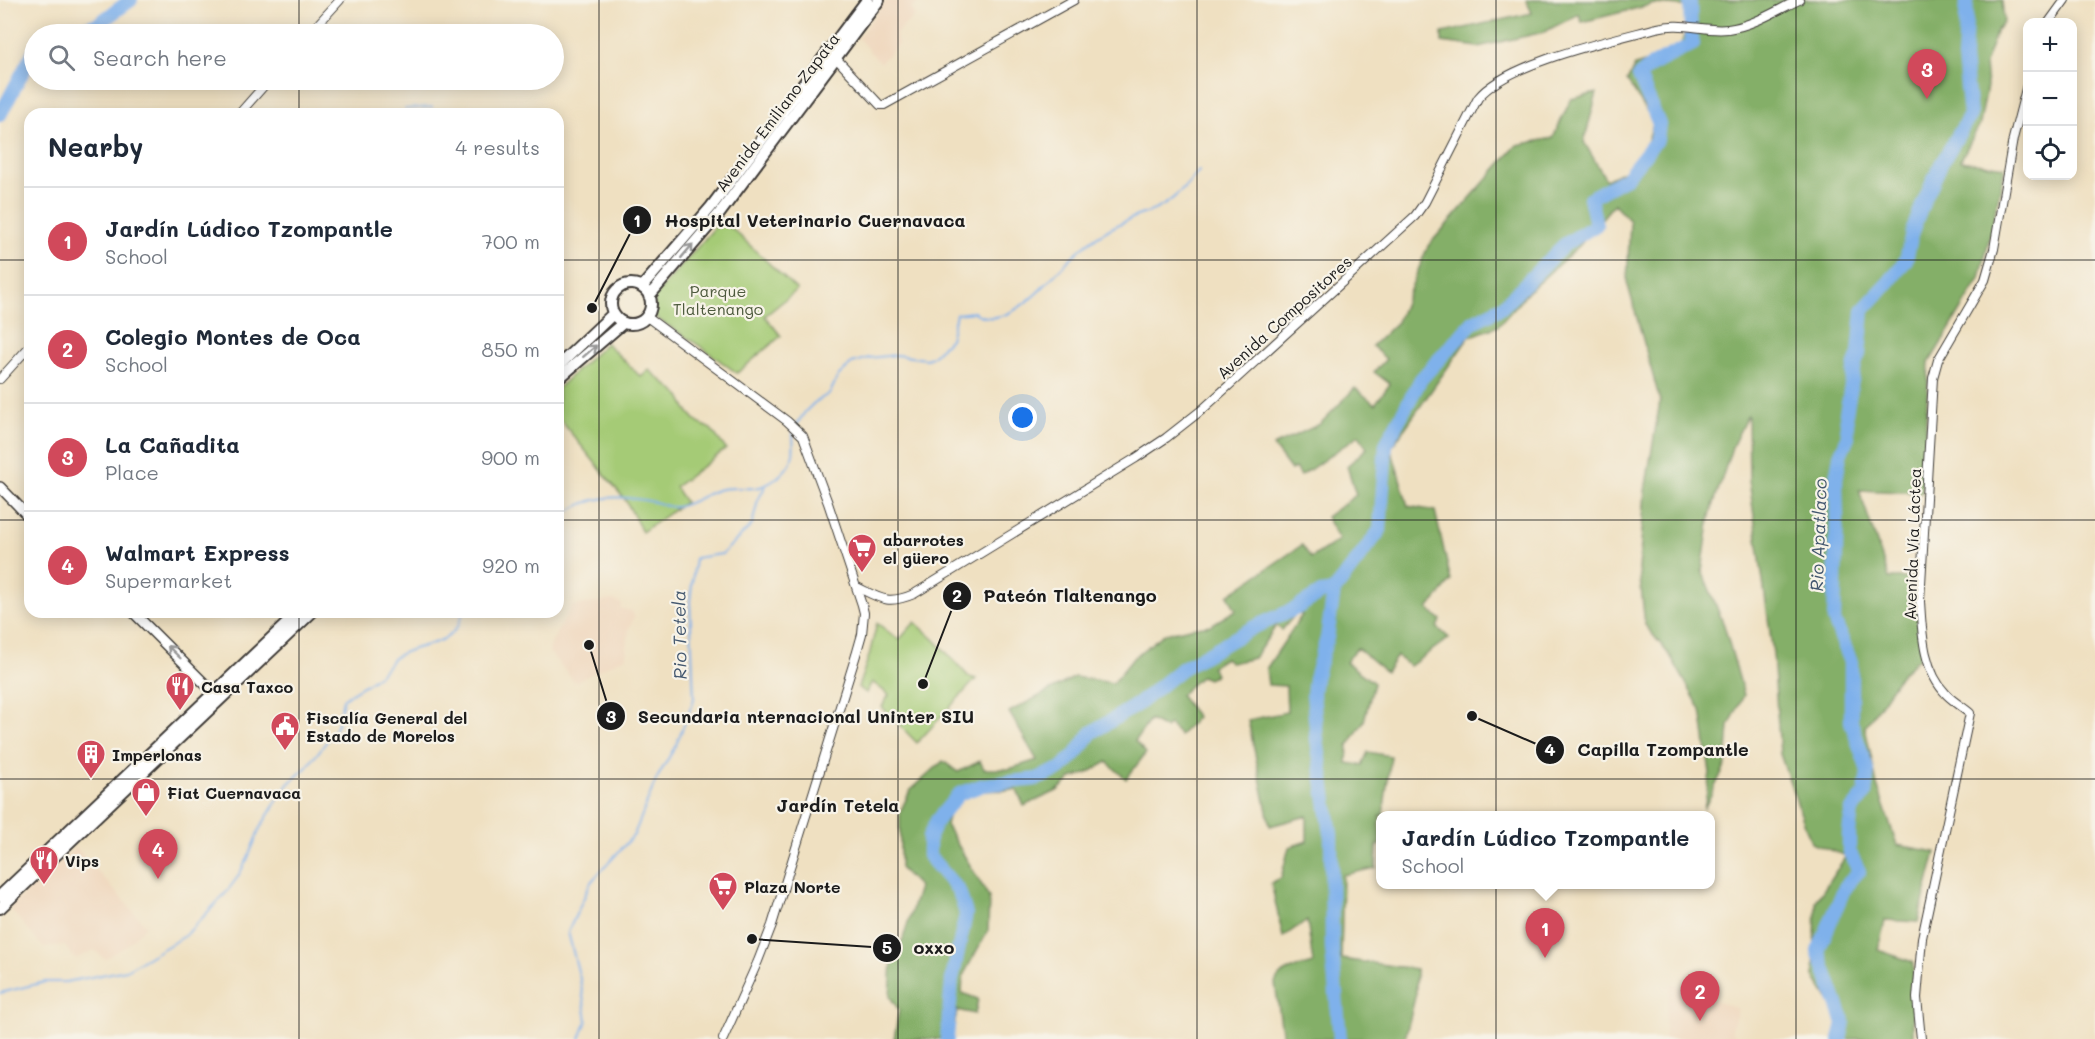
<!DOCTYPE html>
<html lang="en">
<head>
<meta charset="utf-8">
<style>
	body { margin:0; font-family:Mali,sans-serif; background:#f6f6f7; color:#1f2937 }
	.controls { position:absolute; right:18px; top:18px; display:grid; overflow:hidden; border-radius:12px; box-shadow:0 3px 15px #0003 }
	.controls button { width:54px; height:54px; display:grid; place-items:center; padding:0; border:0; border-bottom:2px solid #e0e1e3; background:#fff; color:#1f2937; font:30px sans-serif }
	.you { position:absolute; left:1023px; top:418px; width:21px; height:21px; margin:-15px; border:4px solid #fff; border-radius:50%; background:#1a73e8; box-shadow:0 0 0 9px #1a73e833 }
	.badge { display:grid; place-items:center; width:39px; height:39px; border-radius:50%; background:#d1495b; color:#fff; font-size:20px; font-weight:700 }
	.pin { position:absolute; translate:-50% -50px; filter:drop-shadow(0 2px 3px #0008) }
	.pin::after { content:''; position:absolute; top:32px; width:21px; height:18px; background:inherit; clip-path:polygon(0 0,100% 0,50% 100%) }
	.popup { position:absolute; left:1376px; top:811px; width:339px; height:78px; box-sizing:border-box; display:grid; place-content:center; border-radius:12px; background:#fff; filter:drop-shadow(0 2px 4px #0005); font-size:20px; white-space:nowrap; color:#747a83 }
	.popup b { font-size:22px; color:#1f2937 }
	.popup::after { content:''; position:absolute; left:50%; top:100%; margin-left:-12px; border:12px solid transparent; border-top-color:#fff }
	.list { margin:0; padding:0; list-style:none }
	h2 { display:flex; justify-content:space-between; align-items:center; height:78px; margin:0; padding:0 24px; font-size:26px }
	h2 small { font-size:20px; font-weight:400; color:#747a83 }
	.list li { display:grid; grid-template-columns:39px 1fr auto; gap:18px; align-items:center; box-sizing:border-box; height:108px; padding:0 24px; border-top:2px solid #e0e1e3 }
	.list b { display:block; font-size:22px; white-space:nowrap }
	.list p { margin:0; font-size:20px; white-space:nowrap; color:#747a83 }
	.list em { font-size:20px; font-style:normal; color:#747a83 }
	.icon { flex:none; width:33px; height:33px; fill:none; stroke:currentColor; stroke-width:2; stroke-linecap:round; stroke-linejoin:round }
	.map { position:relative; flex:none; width:2095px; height:1039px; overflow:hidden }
	.search { position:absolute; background:#fff; box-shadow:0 3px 15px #0003; left:24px; top:24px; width:540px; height:66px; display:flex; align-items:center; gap:15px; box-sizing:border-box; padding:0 21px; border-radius:33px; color:#747a83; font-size:22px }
	.panel { position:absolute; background:#fff; box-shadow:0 3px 15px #0003; left:24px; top:108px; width:540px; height:510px; border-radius:18px }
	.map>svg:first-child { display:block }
</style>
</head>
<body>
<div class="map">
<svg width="2095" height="1039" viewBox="0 0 2095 1039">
	<rect width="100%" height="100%" fill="#f7f3e8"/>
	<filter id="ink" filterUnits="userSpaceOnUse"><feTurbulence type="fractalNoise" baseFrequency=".0167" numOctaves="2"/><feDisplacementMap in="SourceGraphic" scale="12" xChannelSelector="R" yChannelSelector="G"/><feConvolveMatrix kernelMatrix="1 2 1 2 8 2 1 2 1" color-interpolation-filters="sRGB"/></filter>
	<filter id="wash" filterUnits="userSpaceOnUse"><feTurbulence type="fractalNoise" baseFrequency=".008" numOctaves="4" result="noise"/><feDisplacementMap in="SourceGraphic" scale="24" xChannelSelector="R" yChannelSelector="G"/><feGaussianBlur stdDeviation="1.35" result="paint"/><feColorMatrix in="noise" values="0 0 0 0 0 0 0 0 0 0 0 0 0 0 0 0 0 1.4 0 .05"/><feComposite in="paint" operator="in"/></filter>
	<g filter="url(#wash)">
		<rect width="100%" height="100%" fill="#efe0c1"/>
		<path fill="#efd6bb" d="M 886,0 L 922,0 L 911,9 L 915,15 L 896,34 L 898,45 L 880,63 L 858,38 Z
			M 614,600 L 622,604 L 620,608 L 632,611 L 634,617 L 629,629 L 626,657 L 575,682 L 549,652 L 553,639 L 572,606 Z
			M 76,847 L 146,926 L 126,946 L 105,959 L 94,950 L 75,959 L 64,945 L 43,947 L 9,908 Z
			M 1672,984 L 1738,1009 L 1731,1032 L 1735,1034 L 1734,1039 L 1664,1039 L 1667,1006 Z"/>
		<path fill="#a5cb76" stroke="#607449" stroke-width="1.5" d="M 722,219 L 797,290 L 765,316 L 781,336 L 737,373 L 700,346 L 653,316 L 655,307 L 654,297 Z
			M 606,343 L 641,377 L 649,370 L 680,396 L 687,410 L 698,423 L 711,429 L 726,449 L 675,487 L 685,502 L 642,532 L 626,501 L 558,417 L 558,388 Z
			M 915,622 L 935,640 L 969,677 L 976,679 L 917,743 L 882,707 L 889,695 L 872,682 L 866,693 L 858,687 L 869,656 L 877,623 L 899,640 Z"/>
		<path fill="#84af67" stroke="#506642" stroke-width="1.5" d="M 1526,0 L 2002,0 L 2004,21 L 1997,30 L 1985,64 L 1987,86 L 1980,124 L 1960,161 L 2005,167 L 1980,279 L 1929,363 L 1922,493 L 1859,490 L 1889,578 L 1914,578 L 1922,655 L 1901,674 L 1865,727 L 1877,785 L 1897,845 L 1936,852 L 1918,922 L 1885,920 L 1878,950 L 1913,962 L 1913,1039 L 1834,1039 L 1840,1016 L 1814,977 L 1816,901 L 1846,856 L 1811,843 L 1780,754 L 1773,654 L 1749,480 L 1748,414 L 1732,447 L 1710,516 L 1702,571 L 1724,625 L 1744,695 L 1729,726 L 1726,764 L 1704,809 L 1710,773 L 1701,710 L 1671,657 L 1645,625 L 1639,569 L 1645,491 L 1660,401 L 1627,282 L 1630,221 L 1614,204 L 1579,246 L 1529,291 L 1498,326 L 1469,337 L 1391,448 L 1408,506 L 1435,511 L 1451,581 L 1428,609 L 1441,620 L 1437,627 L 1449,638 L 1410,666 L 1397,656 L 1386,672 L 1357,648 L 1346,662 L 1374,683 L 1364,721 L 1348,746 L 1347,763 L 1362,765 L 1368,752 L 1391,756 L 1383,815 L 1388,815 L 1380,816 L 1380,845 L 1377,846 L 1376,868 L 1343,875 L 1341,959 L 1416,969 L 1416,993 L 1405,1039 L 1283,1039 L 1275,983 C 1280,969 1300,968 1313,963 L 1307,920 L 1283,937 L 1271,883 L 1281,878 L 1289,847 L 1307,841 L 1307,816 L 1270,826 L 1248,720 L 1287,712 L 1286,686 L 1268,685 L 1266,669 L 1302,615 L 1297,612 L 1282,630 L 1276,626 L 1254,658 L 1231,663 L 1225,658 L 1211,667 L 1216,675 L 1208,679 L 1201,676 L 1180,695 L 1197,717 L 1180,736 L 1169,724 L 1165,728 L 1150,720 L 1135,741 L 1146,753 L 1126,779 L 1107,762 L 1086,774 L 1072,778 L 1057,791 L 1024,806 L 1017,790 C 987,791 953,786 946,825 L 989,897 L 988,930 L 963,976 L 962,993 L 978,999 L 975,1014 L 957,1010 L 952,1039 L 894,1039 L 899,1010 L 890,997 L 893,941 L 902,942 L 919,887 L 900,868 L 900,812 L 910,791 L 943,761 L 958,772 L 980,761 L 984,769 L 1009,769 L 1037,760 L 1009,712 L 1075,677 L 1113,683 L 1134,657 L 1164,634 L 1190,628 L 1211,625 L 1236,610 L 1228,595 L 1302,545 L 1311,558 L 1339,540 L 1326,517 L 1356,495 L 1347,466 L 1367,448 L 1359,435 L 1301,476 L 1295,468 L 1291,470 L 1273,446 L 1320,424 L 1355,388 L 1375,404 L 1390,384 L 1374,372 L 1386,359 L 1372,346 L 1397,322 L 1428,246 L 1517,145 L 1553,138 L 1571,99 L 1597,93 L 1584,142 L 1606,180 L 1640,163 L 1654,122 L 1627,81 L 1635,66 L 1678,53 L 1694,7 L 1654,4 L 1582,22 L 1579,14 L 1544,32 L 1478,47 L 1442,42 L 1442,33 L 1532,13 Z"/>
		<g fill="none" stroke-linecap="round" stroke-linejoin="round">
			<path stroke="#7fb1eb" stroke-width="2" d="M 405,109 L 432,107
				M 795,427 L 805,412 L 814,403 L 830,393 L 838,376 L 852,363 L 869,358 L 896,355 L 926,359 L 932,357 L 950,339 L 956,314 L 974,312 C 987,321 1000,318 1013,311 C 1043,294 1061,263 1088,243 C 1102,232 1120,223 1137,216 C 1145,213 1155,211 1162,206 C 1177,197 1188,184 1199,171
				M 558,523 C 562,515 567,513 574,508 C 600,494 626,496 654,502 C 661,503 669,508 676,507 C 690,505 703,495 717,490 C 730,486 741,489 754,488 C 769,487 791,470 793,454 C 794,447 793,439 793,432
				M 0,993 L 45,982 L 66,982 L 126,970 L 185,936 L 225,894 L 237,878 L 247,860 L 260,828 L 275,804 L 288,784 L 307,767 L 330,737 L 338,723 L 343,699 C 355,689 370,684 381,673 C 387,667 390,660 397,656 C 422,641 455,649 463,612
				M 580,1039 L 587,1020 L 580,979 L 568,932 L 591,882 L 634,835 L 656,780 L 676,745 L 694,699 L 690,601 L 695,558 L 722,554 L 752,525 L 758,500 L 766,485"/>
			<path stroke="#7fb1eb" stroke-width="14" d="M 64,34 L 98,24 L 131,0
				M 0,115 L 34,51
				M 1334,591 L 1380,530 L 1386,444 L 1421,379 L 1473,322 L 1502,307 L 1564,245 L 1596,225 L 1590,198 L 1626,178 L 1657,139 L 1659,124 L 1639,76 L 1652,65 L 1693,44 L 1691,35 L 1690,0
				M 947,1039 L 952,979 L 966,914 L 959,891 L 929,856 L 929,837 L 937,820 L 959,794 L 983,785 L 1037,779 L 1060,769 L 1077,753 L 1091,733 L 1138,704 L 1181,669 L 1254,627 L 1295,609 L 1321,593 L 1334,591 L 1327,638 L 1315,678 L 1313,694 L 1317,740 L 1331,834 L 1332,949 L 1340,1039
				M 1840,1039 L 1844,1023 L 1818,951 L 1845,887 L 1859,871 L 1849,851 L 1849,833 L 1852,810 L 1865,794 L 1868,771 L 1851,722 L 1851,662 L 1834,620 L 1837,517 L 1836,480 L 1840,455 L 1848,437 L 1846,413 L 1855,364 L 1859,354 L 1863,310 L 1889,282 L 1906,260 L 1913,229 L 1924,201 L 1941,164 L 1970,115 L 1964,58 L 1967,0"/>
		</g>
	</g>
	<g filter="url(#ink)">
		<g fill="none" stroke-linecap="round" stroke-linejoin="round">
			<g stroke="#3c3935" stroke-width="10">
				<path id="tertiary" d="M 2049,22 L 2065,0
					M 309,34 L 340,0
					M 833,55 L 880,105 L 884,105 L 1074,0
					M 239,114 L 269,80
					M 647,317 L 787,421 L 803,436 L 828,503 L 862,605 L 864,613 L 862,634 L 856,655 L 772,925 L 758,961 L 723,1039
					M 0,379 L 30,346
					M 857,587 C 881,599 888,605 914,594 L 1136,458 L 1166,438 L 1203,409 L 1415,216 L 1425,202 L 1478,98 C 1506,63 1612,40 1657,28 C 1681,21 1704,32 1728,29 C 1753,26 1777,10 1799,0
					M 1921,1039 L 1917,998 L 1922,938 L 1970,713 C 1963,707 1954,702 1947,695 C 1923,671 1922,633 1920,601 L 1933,378 L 1938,360 L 1985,280 L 1994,249 L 2013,139 L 2028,81"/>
			</g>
			<g stroke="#3c3935" stroke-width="12">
				<path id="secondary" d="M 0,487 L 30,518
					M 133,612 L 214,693"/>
			</g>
			<g stroke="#3c3935" stroke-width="14">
				<path id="primary" d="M611 304a20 20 0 1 1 40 0a20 20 0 1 1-40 0Z
					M 642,287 L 711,207 L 867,0
					M 649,296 L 719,214 L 879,0
					M 558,366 L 613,314
					M 558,379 L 623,323
					M 0,896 L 299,612
					M 0,908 L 312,612"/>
			</g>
			<use href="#tertiary" stroke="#fff" stroke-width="8"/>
			<use href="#secondary" stroke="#fff" stroke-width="9"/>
			<use href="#primary" stroke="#fff" stroke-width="10"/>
		</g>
		<defs><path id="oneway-shaft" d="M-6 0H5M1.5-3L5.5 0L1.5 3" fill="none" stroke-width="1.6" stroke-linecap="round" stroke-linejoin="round" transform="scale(1.5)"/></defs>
		<g stroke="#999">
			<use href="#oneway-shaft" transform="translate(687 251) rotate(-50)"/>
			<use href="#oneway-shaft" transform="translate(590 351) rotate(-41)"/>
			<use href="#oneway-shaft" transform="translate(174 652) rotate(-136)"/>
		</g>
	</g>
	<path fill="none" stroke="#1c1c1c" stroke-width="1.5" stroke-opacity="0.55" d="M 299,0 L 299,34M 599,0 L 599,1039M 898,0 L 898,1039M 1197,0 L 1197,1039M 1496,0 L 1496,1039M 1796,0 L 1796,1039M 299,80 L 299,114M 0,260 L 30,260M 558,260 L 2095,260M 0,520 L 30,520M 558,520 L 2095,520M 299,612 L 299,1039M 0,779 L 2095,779"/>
	<defs>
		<g id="supermarket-pin" transform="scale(1.5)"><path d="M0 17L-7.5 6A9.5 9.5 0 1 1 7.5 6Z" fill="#d1495b" stroke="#f7f3e8"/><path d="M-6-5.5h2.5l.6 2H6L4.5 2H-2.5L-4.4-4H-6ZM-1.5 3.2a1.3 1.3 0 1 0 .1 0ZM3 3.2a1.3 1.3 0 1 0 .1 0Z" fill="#fff"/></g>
		<g id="restaurant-pin" transform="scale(1.5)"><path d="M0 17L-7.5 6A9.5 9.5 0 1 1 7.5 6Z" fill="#d1495b" stroke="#f7f3e8"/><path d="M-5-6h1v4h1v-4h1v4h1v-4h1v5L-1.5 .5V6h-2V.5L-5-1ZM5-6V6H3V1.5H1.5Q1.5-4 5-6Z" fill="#fff"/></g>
		<g id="civic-pin" transform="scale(1.5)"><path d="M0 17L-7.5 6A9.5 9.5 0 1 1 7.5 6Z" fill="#d1495b" stroke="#f7f3e8"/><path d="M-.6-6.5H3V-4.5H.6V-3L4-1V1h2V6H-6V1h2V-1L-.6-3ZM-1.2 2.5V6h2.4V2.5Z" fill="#fff"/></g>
		<g id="building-pin" transform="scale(1.5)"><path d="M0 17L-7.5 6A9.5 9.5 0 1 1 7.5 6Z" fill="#d1495b" stroke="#f7f3e8"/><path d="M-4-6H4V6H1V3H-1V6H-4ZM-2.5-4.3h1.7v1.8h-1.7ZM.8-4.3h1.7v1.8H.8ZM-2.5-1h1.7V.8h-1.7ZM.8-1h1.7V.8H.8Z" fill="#fff"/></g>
		<g id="shop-pin" transform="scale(1.5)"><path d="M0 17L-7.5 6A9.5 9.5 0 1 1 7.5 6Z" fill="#d1495b" stroke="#f7f3e8"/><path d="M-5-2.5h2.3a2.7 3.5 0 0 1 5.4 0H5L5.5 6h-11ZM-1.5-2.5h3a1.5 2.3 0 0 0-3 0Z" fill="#fff"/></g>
	</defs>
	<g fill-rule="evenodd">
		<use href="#supermarket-pin" x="862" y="548"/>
		<use href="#restaurant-pin" x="180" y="686"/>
		<use href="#civic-pin" x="285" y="726"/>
		<use href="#building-pin" x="91" y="754"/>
		<use href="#shop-pin" x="146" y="792"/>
		<use href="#restaurant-pin" x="44" y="860"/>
		<use href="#supermarket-pin" x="723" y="886"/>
	</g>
	<g text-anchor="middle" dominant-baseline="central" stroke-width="4.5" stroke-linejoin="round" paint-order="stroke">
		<g font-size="16" fill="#1c1c1c" stroke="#f7f3e8">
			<text transform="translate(777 112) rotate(-53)">Avenida Emiliano Zapata</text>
			<text transform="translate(1284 317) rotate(-42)">Avenida Compositores</text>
			<text transform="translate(1912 544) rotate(-88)">Avenida Vía Láctea</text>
		</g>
		<g font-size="16" fill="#4c593c" stroke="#f7f3e8">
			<text x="718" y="290">Parque<tspan x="718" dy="18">Tlaltenango</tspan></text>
		</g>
		<g font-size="16" font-weight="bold" fill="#1c1c1c" stroke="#f7f3e8" text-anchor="start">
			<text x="883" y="539">abarrotes<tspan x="883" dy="18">el güero</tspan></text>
			<text x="201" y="686">Casa Taxco</text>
			<text x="306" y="717">Fiscalía General del<tspan x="306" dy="18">Estado de Morelos</tspan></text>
			<text x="112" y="754">Imperlonas</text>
			<text x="167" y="792">Fiat Cuernavaca</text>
			<text x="65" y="860">Vips</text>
			<text x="744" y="886">Plaza Norte</text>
		</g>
		<g font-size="18" font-style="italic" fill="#44586f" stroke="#f7f3e8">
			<text transform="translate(1818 535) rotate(-88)">Rio Apatlaco</text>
			<text transform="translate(679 635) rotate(-91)">Rio Tetela</text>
		</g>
		<g font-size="18" font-weight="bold" fill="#1c1c1c" stroke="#f7f3e8">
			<text x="838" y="805">Jardín Tetela</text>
		</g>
	</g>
	<path fill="none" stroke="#1c1c1c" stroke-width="2" d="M592 308L637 220M923 684L957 596M589 645L611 716M1472 716L1550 750M752 939L887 948"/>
	<g fill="#1c1c1c" stroke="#f7f3e8" stroke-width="2">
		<circle cx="592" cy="308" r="6"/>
		<circle cx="923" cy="684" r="6"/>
		<circle cx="589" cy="645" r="6"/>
		<circle cx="1472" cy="716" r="6"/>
		<circle cx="752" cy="939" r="6"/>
		<circle cx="637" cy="220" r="15"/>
		<circle cx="957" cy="596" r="15"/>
		<circle cx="611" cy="716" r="15"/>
		<circle cx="1550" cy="750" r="15"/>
		<circle cx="887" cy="948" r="15"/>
	</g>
	<g font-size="18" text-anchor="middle" font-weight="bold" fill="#fff">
		<text x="637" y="227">1</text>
		<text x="957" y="602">2</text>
		<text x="611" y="723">3</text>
		<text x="1550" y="756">4</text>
		<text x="887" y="954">5</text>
	</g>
	<g font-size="18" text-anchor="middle" font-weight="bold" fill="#1c1c1c" stroke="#f7f3e8" stroke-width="4.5" stroke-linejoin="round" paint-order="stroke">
		<text x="815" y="227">Hospital Veterinario Cuernavaca</text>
		<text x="1070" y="602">Pateón Tlaltenango</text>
		<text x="806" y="723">Secundaria nternacional Uninter SIU</text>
		<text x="1663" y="756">Capilla Tzompantle</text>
		<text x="934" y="954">oxxo</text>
	</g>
</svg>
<div class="controls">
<button>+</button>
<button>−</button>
<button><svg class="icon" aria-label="locate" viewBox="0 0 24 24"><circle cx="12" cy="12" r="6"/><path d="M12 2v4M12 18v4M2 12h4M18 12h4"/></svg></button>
</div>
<div class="you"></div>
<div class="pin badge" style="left:1545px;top:958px">1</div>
<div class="popup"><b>Jardín Lúdico Tzompantle</b>School</div>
<div class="pin badge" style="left:1700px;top:1021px">2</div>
<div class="pin badge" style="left:1927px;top:99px">3</div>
<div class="pin badge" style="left:158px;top:879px">4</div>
<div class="search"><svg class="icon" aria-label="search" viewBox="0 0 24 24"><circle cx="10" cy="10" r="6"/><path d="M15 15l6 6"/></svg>Search here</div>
<section class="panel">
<h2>Nearby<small>4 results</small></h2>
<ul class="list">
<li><span class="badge">1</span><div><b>Jardín Lúdico Tzompantle</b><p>School</p></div><em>700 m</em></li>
<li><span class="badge">2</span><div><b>Colegio Montes de Oca</b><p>School</p></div><em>850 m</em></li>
<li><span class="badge">3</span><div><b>La Cañadita</b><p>Place</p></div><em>900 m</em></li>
<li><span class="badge">4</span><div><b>Walmart Express</b><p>Supermarket</p></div><em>920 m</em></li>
</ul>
</section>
</div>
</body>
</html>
